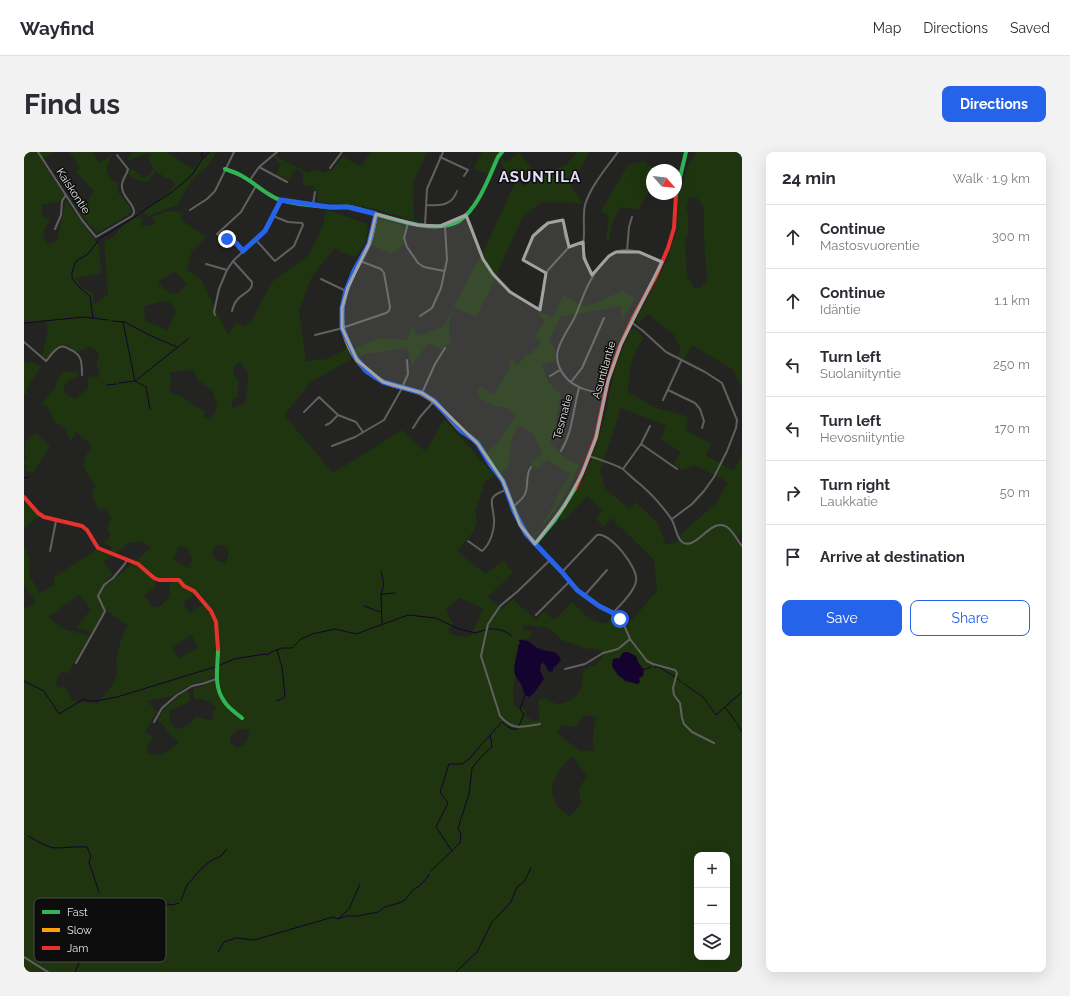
<!DOCTYPE html>
<html lang="en">
<head>
<meta charset="utf-8">
<style>
	body { margin:0; font-family:Raleway,sans-serif; background:#f2f2f3; color:#2b2b33 }
	.controls { position:absolute; right:12px; bottom:12px; display:grid; overflow:hidden; border-radius:8px; box-shadow:0 4px 16px #0002 }
	.controls button { width:36px; height:36px; display:grid; place-items:center; padding:0; border:0; border-bottom:1px solid #e1e1e2; background:#fff; color:#2b2b33; font:20px sans-serif }
	.compass { position:absolute; left:622px; top:12px; width:36px; height:36px; border-radius:50%; background:#fff; box-shadow:0 4px 16px #0002; rotate:117deg }
	.stop { position:absolute; width:12px; height:12px; margin:-9px; border:3px solid #2563eb; border-radius:50%; background:#fff }
	.stop.end { background:#2563eb; border-color:#fff; box-shadow:0 1px 4px #0008 }
	.list { margin:0; padding:0; list-style:none }
	h2 { display:flex; justify-content:space-between; align-items:center; height:52px; margin:0; padding:0 16px; font-size:17px }
	h2 small { font-size:13px; font-weight:400; color:#7c7c81 }
	.list li { display:grid; grid-template-columns:26px 1fr auto; gap:12px; align-items:center; box-sizing:border-box; height:64px; padding:0 16px; border-top:1px solid #e1e1e2 }
	.list b { display:block; font-size:15px; white-space:nowrap }
	.list p { margin:0; font-size:13px; white-space:nowrap; color:#7c7c81 }
	.list em { font-size:13px; font-style:normal; color:#7c7c81 }
	.actions { display:flex; gap:8px; padding:12px 16px }
	.actions a { flex:1; padding:9px 0; border:1px solid #2563eb; border-radius:8px; text-align:center; font-size:14px; color:#2563eb }
	.actions .main { background:#2563eb; color:#fff }
	.icon { flex:none; width:22px; height:22px; fill:none; stroke:currentColor; stroke-width:2; stroke-linecap:round; stroke-linejoin:round }
	.map { position:relative; flex:none; width:718px; height:820px; overflow:hidden; border-radius:8px }
	header { display:flex; align-items:center; gap:24px; box-sizing:border-box; height:56px; padding:0 20px; background:#fff; border-bottom:1px solid #e1e1e2 }
	header strong { font-size:19px }
	nav { display:flex; gap:22px; margin-inline-start:auto; font-size:14px }
	.intro { display:flex; align-items:center; justify-content:space-between; box-sizing:border-box; height:96px; padding:0 24px }
	h1 { margin:0; font-size:28px }
	.button { padding:10px 18px; border-radius:8px; background:#2563eb; color:#fff; font-size:14px; font-weight:700 }
	main { display:flex; gap:24px; padding:0 24px }
	aside { flex:1; background:#fff; border-radius:8px; box-shadow:0 4px 16px #0002 }
	.map>svg:first-child { display:block }
</style>
</head>
<body>
<header>
<strong>Wayfind</strong>
<nav><a>Map</a><a>Directions</a><a>Saved</a></nav>
</header>
<div class="intro"><h1>Find us</h1><a class="button">Directions</a></div>
<main>
<div class="map">
<svg width="718" height="820" viewBox="0 0 718 820">
	<rect width="100%" height="100%" fill="#232422"/>
	<path fill="#1e350f" fill-rule="evenodd" d="M 0,0 L 30,0 L 18,9 L 40,43 L 34,51 L 29,50 L 18,53 L 18,63 L 26,69 C 19,78 16,82 24,92 L 33,89 L 42,48 L 75,94 L 77,121 L 52,126 L 57,135 L 69,141 L 70,152 L 84,142 L 80,90 L 89,85 L 100,72 L 112,64 L 116,65 L 120,68 L 116,71 L 118,75 L 131,72 L 128,65 C 141,60 147,56 160,62 L 156,67 L 182,85 L 168,99 L 163,118 L 177,127 L 204,183 L 213,170 L 220,175 L 229,166 L 248,130 L 285,103 L 299,73 L 302,58 L 344,72 L 342,88 L 332,105 L 317,100 L 311,96 L 288,124 L 275,159 L 282,209 L 304,207 L 323,196 L 327,207 L 287,230 L 260,263 L 309,321 L 378,278 L 402,300 L 420,267 L 471,324 L 461,329 L 451,361 L 453,369 L 450,379 L 433,399 L 461,422 L 480,408 L 489,421 L 464,445 L 478,458 L 489,447 L 512,468 L 520,459 L 530,468 L 548,450 L 567,468 L 583,472 L 588,464 L 600,477 L 633,439 L 630,408 L 587,366 L 579,375 L 572,366 L 579,359 L 563,344 L 539,370 L 535,365 L 558,329 L 567,308 L 579,271 L 592,213 L 607,177 L 611,177 L 620,186 C 607,201 605,220 604,240 L 632,256 L 662,264 L 664,269 L 661,278 L 687,292 L 682,303 L 710,319 L 718,302 L 718,379 L 712,388 L 718,396 L 718,820 L 0,820 L 0,456 L 12,451 L 0,432 L 0,393 L 5,406 L 6,425 L 16,441 L 30,433 L 30,425 L 72,398 L 88,404 L 79,410 L 89,422 L 81,429 L 84,432 L 127,396 L 116,389 L 105,391 L 92,401 L 86,399 L 88,395 L 80,391 L 87,383 L 83,378 L 87,367 L 82,356 L 75,358 L 70,349 L 68,341 L 72,333 C 63,322 55,315 63,302 C 65,298 67,298 67,293 L 52,280 L 47,289 L 43,282 L 44,279 L 36,272 L 31,271 L 28,266 L 28,261 L 22,254 L 17,252 L 32,236 L 32,230 L 39,219 L 55,221 L 54,225 L 46,228 L 39,235 L 42,242 L 51,247 L 64,237 L 64,226 L 66,223 L 73,226 L 76,220 L 72,214 L 75,205 L 74,200 C 67,193 63,195 54,200 L 44,194 L 36,193 L 24,205 L 22,206 L 18,204 L 24,178 L 22,169 L 0,171 ZM 151,119 L 163,133 L 154,141 L 148,142 L 139,136 L 134,130 ZM 139,149 L 145,150 L 152,158 L 144,178 L 121,169 L 120,154 ZM 216,210 L 225,222 L 221,251 L 209,256 L 207,248 L 213,245 L 215,229 L 209,223 L 210,214 ZM 169,218 L 175,229 L 189,239 L 193,255 L 187,268 L 179,265 L 181,259 L 170,254 L 162,247 L 145,240 L 147,233 L 146,220 ZM 597,256 L 642,273 L 637,287 L 657,300 L 649,312 L 658,318 L 670,313 L 704,330 L 692,351 L 657,382 L 655,389 L 642,393 L 634,372 L 612,350 L 605,357 L 581,336 L 576,319 ZM 192,393 L 198,393 L 205,399 L 202,411 L 193,409 L 188,402 ZM 155,394 L 164,397 L 168,408 L 164,416 L 149,407 ZM 132,428 L 146,430 L 146,445 L 134,456 L 128,454 L 120,444 L 131,435 ZM 171,442 L 179,452 L 166,462 L 159,450 ZM 55,443 L 64,453 L 66,457 L 64,461 L 52,476 L 68,480 L 82,458 L 103,473 C 98,485 93,497 92,510 C 92,513 94,516 93,519 C 93,530 80,544 73,551 L 49,549 L 40,534 L 34,536 L 32,529 L 38,519 L 44,522 L 66,484 L 40,477 L 24,465 ZM 436,446 L 459,456 L 447,484 L 438,485 L 425,482 L 425,478 L 429,472 L 424,463 L 422,457 ZM 500,473 L 525,476 L 538,488 L 565,497 L 577,498 L 578,505 C 572,516 568,512 561,518 C 557,522 559,528 558,533 C 556,543 545,551 535,552 C 530,552 525,548 521,546 L 515,548 C 513,555 517,560 515,568 L 510,569 L 502,564 L 502,558 L 498,556 L 494,557 L 490,552 L 489,541 L 491,524 L 491,504 L 494,498 L 496,488 L 498,488 L 497,486 L 505,488 L 508,479 L 498,477 ZM 167,483 L 174,495 L 155,507 L 148,496 ZM 591,506 L 614,510 L 617,513 L 619,522 L 615,526 C 610,526 603,527 598,526 C 591,524 586,514 589,507 ZM 190,525 L 190,529 L 176,535 L 170,536 L 169,539 L 170,547 L 181,548 L 192,555 L 190,560 L 188,569 L 172,564 C 168,572 161,576 152,577 L 146,570 L 145,560 C 151,554 161,554 166,549 L 165,541 L 161,539 C 151,548 140,555 134,567 L 147,583 L 155,590 C 145,599 137,607 123,600 L 123,594 L 130,586 L 121,580 L 133,560 L 123,549 L 148,544 L 159,537 L 174,530 L 180,530 ZM 561,563 L 573,565 C 569,576 568,586 570,598 L 556,599 L 533,581 L 537,573 L 551,575 ZM 214,577 L 225,578 C 224,588 223,594 212,596 L 206,590 L 206,584 L 212,581 ZM 548,604 L 563,624 L 556,635 L 555,642 L 557,650 L 555,655 L 543,667 L 543,661 C 535,658 533,656 531,648 C 530,646 528,642 528,639 C 528,627 540,611 548,604 ZM 673,703 L 703,703 L 703,805 L 673,805 Z
		M 45,0 L 68,0 L 76,11 L 89,2 C 82,14 80,17 88,29 L 95,31 L 93,39 L 106,55 L 107,61 L 73,81 L 56,62 L 70,39 L 51,19 L 56,16 Z
		M 111,0 L 143,0 L 169,17 L 178,5 L 179,6 L 185,0 L 194,0 L 182,15 L 167,29 L 152,55 L 150,54 L 125,64 L 118,60 L 143,42 L 151,33 L 148,28 L 142,26 L 132,19 L 127,26 L 122,30 C 115,29 109,26 104,22 L 106,17 L 110,18 L 120,26 L 124,24 L 130,17 L 124,6 L 126,4 L 124,1 L 106,8 L 103,7 L 107,2 Z
		M 348,0 L 403,0 L 389,31 L 390,69 C 370,62 349,55 328,53 C 317,51 305,53 294,49 L 293,46 L 294,39 L 290,38 L 290,34 L 279,34 L 279,20 L 270,17 L 266,28 L 252,22 L 257,12 L 254,10 L 250,5 L 253,3 C 259,11 275,15 284,21 L 294,17 L 300,21 L 308,18 L 319,5 L 336,14 Z
		M 458,0 L 475,0 L 464,22 L 450,16 Z
		M 496,0 L 510,21 L 495,30 L 499,34 L 515,23 L 542,13 L 553,0 L 565,0 L 547,35 L 559,51 L 517,50 L 498,66 L 464,142 L 461,145 L 453,165 L 429,155 C 426,166 423,180 427,191 L 417,197 L 404,191 L 388,214 L 383,195 L 333,204 L 329,197 L 355,186 L 384,188 L 387,173 L 394,184 L 419,175 L 463,92 L 490,33 L 477,11 L 479,7 L 482,10 Z
		M 673,0 L 718,0 L 718,235 L 709,218 L 668,193 L 660,208 L 653,204 L 657,197 L 650,183 L 624,162 L 615,171 L 612,168 L 642,111 L 653,79 L 654,38 L 658,35 L 665,11 ZM 665,45 L 673,46 L 680,56 L 680,88 L 683,129 L 676,136 L 670,136 L 663,125 L 661,88 L 664,83 L 664,60 L 662,55 Z
		M 620,9 L 632,18 L 628,18 L 628,36 L 626,36 L 614,58 L 596,55 L 589,69 L 585,88 L 582,88 L 585,64 L 577,59 L 604,13 Z
		M 353,67 L 371,71 L 381,75 L 379,85 L 380,92 L 368,102 L 348,93 Z
		M 598,139 L 612,146 L 597,169 L 597,154 L 536,165 L 525,190 L 532,198 L 531,208 L 518,213 L 524,230 L 537,242 L 529,283 L 526,291 L 542,307 L 555,313 C 544,341 528,365 508,387 L 506,386 L 514,379 L 532,350 L 531,349 L 546,322 L 523,308 L 513,318 L 507,312 L 518,300 L 509,281 L 494,274 C 491,280 488,286 487,292 C 485,304 489,316 476,322 L 463,304 L 462,300 C 477,292 481,276 492,264 L 480,254 L 472,255 L 454,245 L 454,238 L 457,235 L 470,242 L 487,215 L 484,210 L 487,207 L 494,213 L 504,201 L 507,203 L 517,189 L 511,185 L 521,168 L 513,163 L 517,160 L 529,165 L 539,143 L 559,154 L 572,151 Z
		M 0,204 L 0,209 L 2,211 L 6,211 L 6,209 L 17,214 L 3,236 L 3,242 L 0,242 Z
		M 12,281 L 26,294 L 9,321 L 1,318 L 3,312 L 0,313 L 0,308 L 3,306 L 1,302 L 1,290 Z
		M 0,348 L 15,365 L 1,375 L 0,378 Z"/>
	<path fill="#14032e" d="M 495,488 C 508,487 507,494 516,497 C 526,501 530,496 537,507 L 535,511 L 529,516 L 529,519 L 525,520 L 520,511 L 517,512 L 516,518 L 520,527 L 510,541 L 505,545 L 501,543 C 499,539 499,534 496,531 C 495,528 492,526 491,523 C 488,513 495,502 494,493 L 496,492 Z
		M 600,500 L 604,500 L 612,504 L 614,510 L 620,518 L 619,524 L 615,526 L 616,530 L 614,532 L 601,529 L 598,526 L 594,523 L 588,514 L 589,507 L 596,506 L 597,503 Z"/>
	<g fill="none" stroke-linecap="round" stroke-linejoin="round">
		<path stroke="#14032e" stroke-width="1" d="M 178,0 L 178,5 L 179,6
			M 179,7 L 185,0
			M 116,61 L 148,40 L 168,23 L 178,7
			M 75,87 L 114,63
			M 69,166 L 66,144 L 55,135 L 48,126 L 48,120 L 52,109 L 64,102 L 74,89
			M 88,169 L 101,170 L 125,183 L 153,195
			M 99,170 L 111,229 L 122,235 L 126,257
			M 0,171 L 60,165 L 84,168
			M 95,231 L 111,229 L 164,187
			M 83,233 L 92,232
			M 0,326 L 5,325
			M 357,420 L 360,432 L 357,442 L 358,472
			M 358,442 L 371,441
			M 340,454 L 356,460
			M 465,477 C 473,476 482,479 488,484
			M 253,498 L 258,515 L 261,545 L 253,549
			M 194,514 L 210,507 L 241,502 L 244,503 L 245,501 L 258,496 L 268,496 L 277,487 L 288,482 L 311,477 L 332,482 L 384,463 L 412,466 L 435,477 L 451,481 L 461,478
			M 630,515 L 635,515 L 651,525
			M 619,518 L 627,515
			M 653,526 L 657,530
			M 0,529 L 20,539 L 35,562 L 60,547 L 65,549 L 72,549 L 93,545 L 191,515
			M 659,531 L 679,545 L 692,563 L 701,555 L 712,570
			M 702,554 L 718,540
			M 713,572 L 718,580
			M 495,574 L 500,562 L 496,557 L 501,543
			M 4,684 C 12,688 22,695 31,696 C 42,696 52,694 63,695 L 67,704 L 65,710 L 75,740
			M 428,699 L 412,675 L 424,651 L 416,640 L 425,612 L 438,612 L 445,607 L 465,584
			M 407,719 L 436,691 L 437,682 L 434,676 L 445,642 L 448,616 L 457,605 L 468,595 L 466,583 L 478,570 L 484,575 L 492,578 L 493,576
			M 157,748 L 163,733 L 178,716 L 188,708 L 197,704 L 203,697
			M 109,765 L 116,755 L 137,760 L 142,752 L 148,753 L 155,751
			M 315,766 L 325,757 L 336,732
			M 194,800 L 200,790 L 212,786 L 230,788 L 309,765 L 314,767 L 322,764 L 334,764 L 354,760 L 361,755 L 375,751 L 381,748 L 390,737 L 394,735 L 404,725 L 405,722
			M 51,820 L 55,811 L 57,802 L 64,791 L 70,779 L 78,759
			M 432,820 L 453,800 L 468,770 L 487,750 L 493,735 L 500,730 L 507,716"/>
		<path stroke="#606060" stroke-width="2" d="M 14,0 L 58,68 L 72,85 L 108,64 L 110,61 C 111,51 98,46 98,35 C 97,28 103,23 104,17 L 93,3
			M 416,5 L 444,18 L 440,24
			M 235,15 L 263,30
			M 306,16 L 318,0
			M 226,28 L 235,15 L 253,0
			M 289,52 L 291,40
			M 403,53 C 415,54 428,54 433,39
			M 166,58 L 183,47 L 191,39 L 210,0
			M 442,63 C 450,77 452,93 459,107 C 470,131 492,144 514,157 L 517,149 L 522,121 L 525,117 L 545,95 L 559,90
			M 384,71 L 380,86 L 383,95 L 394,111 L 400,115 L 420,119
			M 401,73 L 403,37 L 419,0
			M 31,77 L 37,63 L 38,49 L 42,43
			M 232,88 L 249,107 L 251,109 L 270,94 L 279,73 L 278,71 L 264,70 L 249,64
			M 219,99 L 212,91 L 193,82 L 217,60 L 232,34
			M 603,99 L 605,75 L 608,65
			M 182,112 L 203,118
			M 522,121 L 499,108 C 508,87 512,69 539,68 L 541,84 L 545,95
			M 569,122 C 559,109 559,97 560,81 C 560,72 559,62 561,53 C 566,35 583,15 594,0
			M 297,127 L 322,139
			M 208,159 C 209,155 211,150 214,147 C 219,141 229,139 228,130 L 209,109
			M 191,163 L 190,160 L 195,137 L 203,118 L 209,109 L 241,79 L 257,48
			M 396,164 L 408,156 L 417,136 L 423,108 L 421,74
			M 607,170 L 619,179 L 642,200 L 681,220 L 698,231 L 713,268 L 712,276 L 703,299 L 690,325 L 680,339 L 668,352 L 648,367
			M 291,183 L 315,177 L 362,161 L 365,159 L 366,155 L 360,121 L 357,117 L 336,109
			M 0,190 L 22,209 C 26,205 30,197 36,195 C 39,194 42,195 45,197 C 58,202 58,210 58,223
			M 526,224 L 536,218
			M 547,230 L 558,216 L 580,166
			M 644,238 L 671,251 L 676,257 L 680,269 L 678,276
			M 398,241 L 411,212 L 421,196
			M 581,242 C 573,240 562,239 555,235 C 541,229 530,213 534,198 C 538,184 548,173 553,160 C 560,142 565,127 578,111 C 581,108 584,103 589,101 C 605,93 624,103 638,110
			M 639,248 L 657,209
			M 280,260 L 295,245 L 314,263 L 332,270 L 339,280
			M 302,273 L 306,271 L 314,263
			M 389,276 L 396,265 L 410,249
			M 617,292 L 653,317
			M 308,294 L 331,285 L 360,268 L 377,238 L 384,222 L 383,208
			M 537,299 C 549,279 549,257 555,236
			M 565,304 C 576,308 587,311 597,316 C 602,319 606,324 611,328 C 625,339 636,351 646,365 C 652,372 651,384 658,390 C 672,400 687,364 703,375 C 709,379 713,388 718,394
			M 599,317 L 617,292 L 626,274
			M 490,354 C 493,351 499,347 501,342 C 505,333 501,323 507,315
			M 444,389 L 458,399 C 466,393 471,377 470,367 C 469,350 461,345 482,338
			M 511,392 L 538,420 L 553,438 L 575,454 L 589,461 L 596,467 L 600,473 L 606,487 L 623,509 L 629,512 L 651,518 L 653,521 L 649,536 L 650,543 L 656,551 L 658,566 L 660,572 L 668,580 L 690,591
			M 26,399 L 32,369
			M 538,420 L 573,383 C 585,379 615,416 612,429 C 611,439 596,453 589,461
			M 560,444 L 583,418
			M 512,463 L 546,429
			M 52,511 L 79,463 L 81,459 L 74,444 L 80,433 L 89,426 L 100,413 L 103,408
			M 541,517 L 561,512 L 579,501 L 594,497 L 606,487
			M 130,570 L 138,556 L 153,543 L 168,534 L 181,531 L 192,527
			M 516,572 C 498,575 489,579 476,564 L 457,504 L 464,472 L 476,454 L 494,439 L 526,408
			M 0,805 L 24,820"/>
		<path stroke="#30b455" stroke-width="4" d="M 201,17 C 207,19 213,21 218,24 C 231,31 242,43 256,48 C 267,51 292,54 304,55 C 311,56 319,54 326,55 C 355,61 408,85 435,69 C 454,57 465,25 474,5 L 478,0
			M 652,42 L 662,0
			M 437,279 L 453,290 L 478,328 L 496,371 L 505,385 L 511,392 L 531,368 L 552,335
			M 194,497 C 194,516 189,533 200,549 C 204,556 212,561 218,566"/>
		<path stroke="#ff9f0a" stroke-width="4" d="M 352,62 C 350,72 349,82 345,92 C 337,110 324,127 320,147 C 312,180 329,216 360,230 C 374,237 390,236 403,245 C 417,253 425,268 437,279"/>
		<path stroke="#e5322d" stroke-width="4" d="M 552,335 L 561,314 L 572,285 L 584,228 L 596,194 L 609,166 L 632,124 L 644,96 L 650,76 L 652,42
			M 0,345 L 14,361 L 20,365 L 58,374 L 63,378 L 74,396 L 114,412 L 130,426 L 135,428 L 155,428 L 160,434 L 170,439 L 187,459 L 192,470 L 194,497"/>
	</g>
	<g fill="none" stroke-linecap="round" stroke-linejoin="round">
		<path stroke="#2563eb" stroke-width="5" d="M 203,87 L 212,91 L 219,99 L 241,79 L 257,48 L 305,55 L 324,55 L 352,62 L 345,92 L 330,119 L 322,139 L 318,156 L 318,176 L 330,203 L 342,219 L 359,230 L 398,241 L 410,249 L 438,279 L 449,287 L 454,292 L 466,312 L 479,329 L 490,359 L 502,382 L 538,420 L 553,438 L 575,454 L 589,461 L 596,467"/>
	</g>
	<path fill="#a2a3a1" fill-opacity="0.2" stroke="#a2a3a1" stroke-width="3" stroke-linejoin="round" d="M 352,62 L 393,73 L 416,74 L 442,63 L 459,107 L 469,122 L 486,140 L 516,158 L 522,121 L 499,108 L 509,84 L 524,71 L 539,68 L 545,95 L 559,90 L 560,106 L 568,123 L 585,104 L 592,100 L 615,100 L 638,110 L 597,192 L 584,229 L 572,286 L 558,322 L 541,353 L 511,392 L 496,373 L 479,329 L 454,292 L 410,249 L 398,241 L 359,230 L 333,208 L 318,176 L 318,156 L 324,135 L 345,92 Z"/>
	<g text-anchor="middle" dominant-baseline="central" stroke-width="3" stroke-linejoin="round" paint-order="stroke">
		<g font-size="11" fill="#e6e7e5" stroke="#0c0d0c">
			<text transform="translate(49 39) rotate(57)">Kaiskontie</text>
			<text transform="translate(580 218) rotate(-74)">Asuntilantie</text>
			<text transform="translate(539 265) rotate(-75)">Tesmatie</text>
		</g>
		<g font-size="15" font-weight="bold" letter-spacing="1" fill="#e5defb" stroke="#0c0d0c">
			<text x="516" y="25">ASUNTILA</text>
		</g>
	</g>
	<rect x="10" y="746" width="132" height="64" rx="6" fill="#0c0d0c" stroke="#4d4e4d" stroke-width="1"/>
	<rect x="18" y="758" width="18" height="4" fill="#30b455"/>
	<rect x="18" y="776" width="18" height="4" fill="#ff9f0a"/>
	<rect x="18" y="794" width="18" height="4" fill="#e5322d"/>
	<g font-size="11" fill="#e6e7e5">
		<text x="43" y="764">Fast</text>
		<text x="43" y="782">Slow</text>
		<text x="43" y="800">Jam</text>
	</g>
</svg>
<div class="controls">
<button>+</button>
<button>−</button>
<button><svg class="icon" aria-label="layers" viewBox="0 0 24 24"><path d="M12 4l9 5-9 5-9-5zM3 14l9 5 9-5"/></svg></button>
</div>
<svg class="compass" viewBox="-18 -18 36 36"><path d="M0-13l5 13h-10z" fill="#e53935"/><path d="M0 13l5-13h-10z" fill="#7c7c81"/></svg>
<div class="stop" style="left:596px;top:467px"></div>
<div class="stop end" style="left:203px;top:87px"></div>
</div>
<aside>
<h2>24 min<small>Walk · 1.9 km</small></h2>
<ul class="list">
<li><svg class="icon" aria-label="ahead" viewBox="0 0 24 24"><path d="M12 20V5M6 11l6-6 6 6"/></svg><div><b>Continue</b><p>Mastosvuorentie</p></div><em>300 m</em></li>
<li><svg class="icon" aria-label="ahead" viewBox="0 0 24 24"><path d="M12 20V5M6 11l6-6 6 6"/></svg><div><b>Continue</b><p>Idäntie</p></div><em>1.1 km</em></li>
<li><svg class="icon" aria-label="left" viewBox="0 0 24 24"><path d="M17 20v-9H6M10 6l-5 5 5 5"/></svg><div><b>Turn left</b><p>Suolaniityntie</p></div><em>250 m</em></li>
<li><svg class="icon" aria-label="left" viewBox="0 0 24 24"><path d="M17 20v-9H6M10 6l-5 5 5 5"/></svg><div><b>Turn left</b><p>Hevosniityntie</p></div><em>170 m</em></li>
<li><svg class="icon" aria-label="right" viewBox="0 0 24 24"><path d="M7 20v-9h11M14 6l5 5-5 5"/></svg><div><b>Turn right</b><p>Laukkatie</p></div><em>50 m</em></li>
<li><svg class="icon" aria-label="arrive" viewBox="0 0 24 24"><path d="M6 21V4h12l-3 4 3 4H6"/></svg><div><b>Arrive at destination</b></div></li>
</ul>
<div class="actions"><a class="main">Save</a><a>Share</a></div>
</aside>
</main>
</body>
</html>
